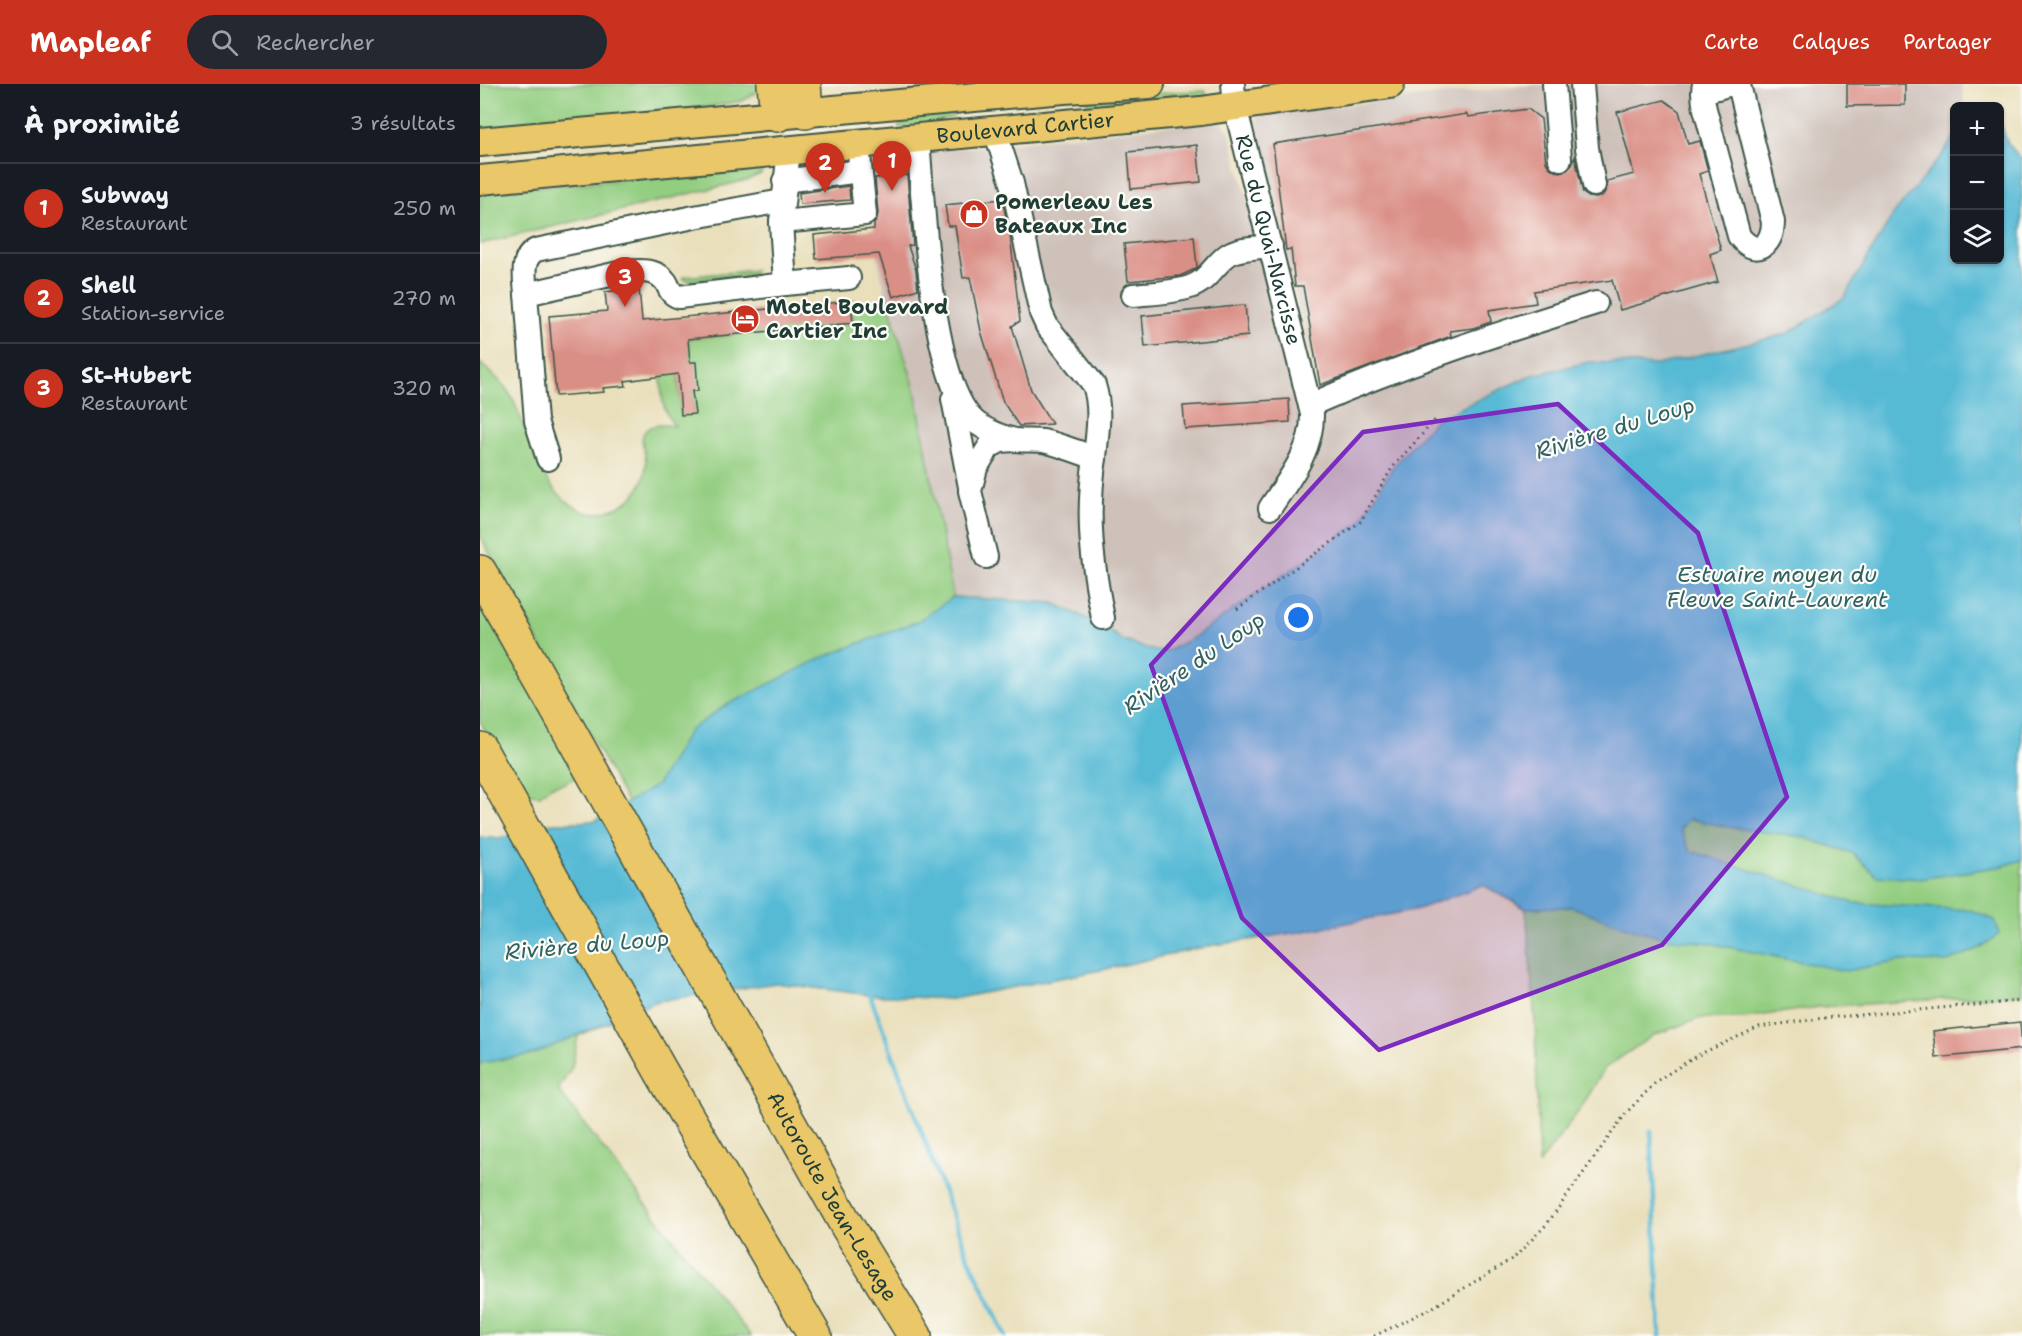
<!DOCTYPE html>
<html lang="fr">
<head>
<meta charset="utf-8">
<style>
	body { margin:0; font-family:"Shantell Sans",sans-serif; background:#242831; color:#f1f3f6 }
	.controls { position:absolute; right:18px; top:18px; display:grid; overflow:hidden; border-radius:9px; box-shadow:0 2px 4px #0004 }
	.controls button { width:54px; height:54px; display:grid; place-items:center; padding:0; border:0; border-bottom:2px solid #363941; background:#171b24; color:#f1f3f6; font:30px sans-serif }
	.you { position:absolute; left:819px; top:534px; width:21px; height:21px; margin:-15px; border:4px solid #fff; border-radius:50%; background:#1a73e8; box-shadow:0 0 0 9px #1a73e833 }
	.badge { display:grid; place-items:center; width:39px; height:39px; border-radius:50%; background:#c8321e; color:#fff; font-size:20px; font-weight:700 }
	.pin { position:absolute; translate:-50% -50px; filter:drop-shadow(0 2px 3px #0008) }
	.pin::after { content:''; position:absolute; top:32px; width:21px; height:18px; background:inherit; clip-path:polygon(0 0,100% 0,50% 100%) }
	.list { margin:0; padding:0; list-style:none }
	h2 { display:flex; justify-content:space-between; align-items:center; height:78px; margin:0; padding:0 24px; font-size:26px }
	h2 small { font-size:20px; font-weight:400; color:#9ea1a6 }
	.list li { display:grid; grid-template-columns:39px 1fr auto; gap:18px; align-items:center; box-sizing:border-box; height:90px; padding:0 24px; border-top:2px solid #363941 }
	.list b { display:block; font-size:22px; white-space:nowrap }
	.list p { margin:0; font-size:20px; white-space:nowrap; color:#9ea1a6 }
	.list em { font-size:20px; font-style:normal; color:#9ea1a6 }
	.icon { flex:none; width:33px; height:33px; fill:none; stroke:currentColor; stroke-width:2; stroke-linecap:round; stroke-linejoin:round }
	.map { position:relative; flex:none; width:1542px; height:1252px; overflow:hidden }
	header { display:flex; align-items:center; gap:36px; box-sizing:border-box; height:84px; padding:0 30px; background:#c8321e; color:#fff }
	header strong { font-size:28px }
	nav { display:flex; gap:33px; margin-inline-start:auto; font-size:21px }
	.search { width:420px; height:54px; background:#242831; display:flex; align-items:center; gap:15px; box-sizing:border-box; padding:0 21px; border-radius:33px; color:#9ea1a6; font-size:22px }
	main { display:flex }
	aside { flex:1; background:#171b24 }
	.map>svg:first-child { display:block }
</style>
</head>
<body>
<header>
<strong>Mapleaf</strong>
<div class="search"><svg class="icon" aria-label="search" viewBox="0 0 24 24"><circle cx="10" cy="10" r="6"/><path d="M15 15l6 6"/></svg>Rechercher</div>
<nav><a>Carte</a><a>Calques</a><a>Partager</a></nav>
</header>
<main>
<aside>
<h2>À proximité<small>3 résultats</small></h2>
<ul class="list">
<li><span class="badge">1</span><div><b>Subway</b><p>Restaurant</p></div><em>250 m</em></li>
<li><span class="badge">2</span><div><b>Shell</b><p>Station-service</p></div><em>270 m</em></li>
<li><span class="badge">3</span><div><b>St-Hubert</b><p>Restaurant</p></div><em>320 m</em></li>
</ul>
</aside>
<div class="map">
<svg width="1542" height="1252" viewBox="0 0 1542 1252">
	<rect width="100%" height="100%" fill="#fdfcf7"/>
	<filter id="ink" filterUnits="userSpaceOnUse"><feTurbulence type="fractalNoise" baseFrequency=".0167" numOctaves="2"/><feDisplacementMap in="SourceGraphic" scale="12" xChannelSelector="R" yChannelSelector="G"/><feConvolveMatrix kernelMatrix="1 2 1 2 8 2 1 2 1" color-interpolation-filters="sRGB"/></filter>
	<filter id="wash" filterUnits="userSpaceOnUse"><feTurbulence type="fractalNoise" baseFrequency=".008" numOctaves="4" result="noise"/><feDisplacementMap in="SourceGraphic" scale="24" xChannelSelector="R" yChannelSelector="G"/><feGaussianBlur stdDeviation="1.35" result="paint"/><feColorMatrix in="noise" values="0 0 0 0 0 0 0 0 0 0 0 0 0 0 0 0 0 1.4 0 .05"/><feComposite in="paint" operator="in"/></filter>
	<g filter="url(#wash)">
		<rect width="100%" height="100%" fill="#e9dfbb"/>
		<path fill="#cec1ba" d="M 1064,0 L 1482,0 L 1484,22 L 1474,22 L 1474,53 L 1462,71 L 1413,131 L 1364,214 L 1307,250 L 1177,281 L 1109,278 L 1049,292 L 955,336 L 912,384 L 880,438 L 713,554 L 690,566 L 675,567 L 644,557 L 615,538 L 573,519 L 473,513 L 435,305 L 407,215 L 396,167 L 388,74 L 733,37 L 743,40 L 749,47 L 820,312 L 839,306 L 809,184 L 777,38 L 778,34 L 786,29 Z"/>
		<path fill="#93cd80" stroke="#59855a" stroke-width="1.5" d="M 0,0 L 283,0 L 277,8 L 262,17 L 153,35 L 0,50 Z
			M 726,7 L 726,15 L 607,24 L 607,16 L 695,8 Z
			M 472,28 L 473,33 L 441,41 L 419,44 L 419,40 L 445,31 Z
			M 284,83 L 281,90 L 267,96 L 0,160 L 0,108 Z
			M 275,186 L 273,191 L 207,197 L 203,194 L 203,193 Z
			M 407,215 L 435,305 L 473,513 L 573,519 L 615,538 L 644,557 L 675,567 L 690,566 L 713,554 L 808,488 L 751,543 L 250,801 L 0,753 L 19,755 L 63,740 L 115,737 L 147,718 L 0,452 L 0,279 C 12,290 23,298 31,312 C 51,350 55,398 93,422 C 103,427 107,431 118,429 C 147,424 165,409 166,378 C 166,369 160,359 163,351 C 167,338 186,341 195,342 C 177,324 182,295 181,271 L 196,270 L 201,331 L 215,329 L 212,307 L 217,307 L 216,278 L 210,278 L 208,255 L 373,239 L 371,217 L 391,218 Z
			M 0,519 L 100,691 L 85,699 L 72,702 L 60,711 L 48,710 L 36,703 L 0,637 Z
			M 713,617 L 1523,782 L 1542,776 L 1542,910 L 1339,923 L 1263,934 L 1221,934 L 1174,951 L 1125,984 L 1101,1024 L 1059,1080 L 1055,936 L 1046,825 L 1003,801 L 938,825 L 825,847 L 728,862 L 621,886 L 472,915 L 390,911 L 296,899 L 177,917 L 98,952 L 92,983 L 78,1006 L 190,1151 L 271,1252 L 0,1252 L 0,903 Z"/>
		<path fill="#57bad5" stroke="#3b7c84" stroke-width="1.5" d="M 1520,42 L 1522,43 L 1528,59 L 1542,76 L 1542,776 L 1523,782 L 1440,795 L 1397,792 L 1372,769 L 1322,753 L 1247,743 L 1209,735 L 1200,745 L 1210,767 L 1374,819 L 1490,826 L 1515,836 L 1519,850 L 1500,864 L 1467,878 L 1422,877 L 1365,887 L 1229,859 L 1184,854 L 1147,843 L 1092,823 L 1046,824 L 1003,801 L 938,825 L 825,847 L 728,862 L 621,886 L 472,915 L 390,911 L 296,899 L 177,917 L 54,970 L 0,979 L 0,753 L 19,755 L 63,740 L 115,737 L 177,701 L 209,647 L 243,623 L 341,574 L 438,537 L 473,513 L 573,519 L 615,538 L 644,557 L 675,567 L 690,566 L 713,554 L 880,438 L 912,384 L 955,336 L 1049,292 L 1109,278 L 1177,281 L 1307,250 L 1364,214 L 1413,131 L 1462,71 L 1474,53 L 1474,176 L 1520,176 Z"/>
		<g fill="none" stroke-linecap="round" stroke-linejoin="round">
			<path stroke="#57bad5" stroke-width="4.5" d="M 390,911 L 488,1172 L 525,1252
				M 1171,1047 L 1180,1252"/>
		</g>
		<g id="blocks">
			<path fill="#da8f86" d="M 1367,0 L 1425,0 L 1425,21 L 1367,22 Z
				M 1184,16 L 1199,27 L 1208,60 L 1220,57 L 1228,87 L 1219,90 L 1241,166 L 1230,170 L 1238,198 L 1140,226 L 1132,196 L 1054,207 L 1056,219 L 1009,226 L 1011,238 L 993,244 L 970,247 L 971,252 L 840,301 L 823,202 L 815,202 L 811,165 L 806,166 L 793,60 L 987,30 L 988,33 L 1048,25 L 1061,35 L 1066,78 L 1069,83 L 1075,87 L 1082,88 L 1087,86 L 1092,81 L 1095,73 L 1103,109 L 1109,113 L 1116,114 L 1122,112 L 1126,106 L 1127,97 L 1154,90 L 1137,28 Z
				M 717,61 L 721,98 L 651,105 L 648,68 Z
				M 427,91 L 433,161 L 428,162 L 436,186 L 438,205 L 413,213 L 399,170 L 336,175 L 334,151 L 394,145 L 394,140 L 397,135 L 398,129 L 395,94 Z
				M 369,102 L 370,116 L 320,120 L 319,109 Z
				M 522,115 L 530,151 L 540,237 L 532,242 L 551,306 L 572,340 L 539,342 L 523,318 L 501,247 L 490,193 L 483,194 L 475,142 L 468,142 L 465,121 Z
				M 714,153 L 717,183 L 713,186 L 700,192 L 648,197 L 644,160 Z
				M 159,204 L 162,237 L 371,217 L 373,239 L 208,255 L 210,278 L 216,278 L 218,307 L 212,307 L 215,330 L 201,331 L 198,290 L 145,297 L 146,302 L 123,304 L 124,308 L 76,312 L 69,232 L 127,227 L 125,208 Z
				M 765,221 L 768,252 L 665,263 L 662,232 Z
				M 809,315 L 810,338 L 705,345 L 703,322 Z
				M 1540,938 L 1542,965 L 1456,974 L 1453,947 Z"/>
		</g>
	</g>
	<g filter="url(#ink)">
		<use href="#blocks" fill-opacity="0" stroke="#3d5548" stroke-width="1.5"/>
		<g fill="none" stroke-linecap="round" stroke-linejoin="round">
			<g stroke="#3d5548" stroke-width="26">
				<g id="minor">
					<path id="s1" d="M 753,0 L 755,22 L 832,330 C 833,366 809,395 790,424"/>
					<path d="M 1074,0 L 1080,75"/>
					<path d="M 1102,0 L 1107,64 L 1114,101"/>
					<path d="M 1223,8 L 1252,0 L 1260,5 L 1293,138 C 1293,162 1275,174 1259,152 L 1225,25 C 1223,16 1222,9 1224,0"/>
					<path d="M 438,54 C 443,113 450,306 498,340 C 508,347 523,353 535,356 C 544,357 554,356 563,357 C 581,361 598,368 615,374 C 617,350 622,325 614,301 L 567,242 L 561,229 L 532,99 L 515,47"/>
					<path d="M 304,97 L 380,87"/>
					<path d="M 301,138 L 385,130 L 378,60"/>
					<path d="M 305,200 L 369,194"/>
					<path d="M 46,210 C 45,195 40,174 56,166 L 214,133 L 302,117"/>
					<path d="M 653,211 C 672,209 692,209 710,203 C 728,197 734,180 749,170 C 760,163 778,164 791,162"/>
					<path d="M 473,315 L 490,403"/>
					<path d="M 830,321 C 923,280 1019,249 1116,219"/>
					<path d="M 615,374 C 606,432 612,478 623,534"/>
					<path d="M 68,375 L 56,337 L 46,210 L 143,188 C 157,187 176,184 186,198 C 190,205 190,210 199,213 L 305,200 L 301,138 L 309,66"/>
					<path d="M 506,473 L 490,407 L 496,384 L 509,363 L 520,357 L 535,356"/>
				</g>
			</g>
			<g stroke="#3d5548" stroke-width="32">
				<g id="major">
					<path d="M 0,58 L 584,5 L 670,0"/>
					<path id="s2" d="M 0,96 L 721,27 L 910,0"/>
				</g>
			</g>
			<g stroke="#3d5548" stroke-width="36">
				<g id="highway">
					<path d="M 294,0 L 297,31"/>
					<path d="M 324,0 L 326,28"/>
					<path id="s3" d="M 0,488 L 367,1142 L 435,1252"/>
					<path d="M 0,665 L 180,986 L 335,1252"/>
				</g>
			</g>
			<path stroke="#3d5548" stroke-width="3" stroke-dasharray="1.5 4.5" stroke-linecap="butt" d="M 757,525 L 880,438 L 912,384 L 955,336
				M 894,1252 L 950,1225 L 1035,1173 L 1067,1140 L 1146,1029 L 1178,996 L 1218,971 L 1279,943 L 1344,934 L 1542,917"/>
			<use href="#minor" stroke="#fff" stroke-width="22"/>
			<use href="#major" stroke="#eac769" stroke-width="28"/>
			<use href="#highway" stroke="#eac769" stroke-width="33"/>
		</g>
	</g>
	<path fill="#7b2cbf" fill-opacity="0.2" stroke="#7b2cbf" stroke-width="4.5" stroke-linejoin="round" d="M 1078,320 L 1218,449 L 1307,713 L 1182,861 L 899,966 L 762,834 L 671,581 L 883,348 Z"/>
	<defs>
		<g id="shop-disc" transform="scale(1.5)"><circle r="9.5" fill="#c8321e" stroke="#fdfcf7"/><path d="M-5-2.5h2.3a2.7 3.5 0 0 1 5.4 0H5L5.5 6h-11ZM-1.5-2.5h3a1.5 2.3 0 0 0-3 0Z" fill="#fff"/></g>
		<g id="hotel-disc" transform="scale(1.5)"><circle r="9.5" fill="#c8321e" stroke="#fdfcf7"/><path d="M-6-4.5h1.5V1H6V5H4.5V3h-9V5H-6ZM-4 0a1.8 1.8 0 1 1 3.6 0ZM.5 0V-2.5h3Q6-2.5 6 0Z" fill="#fff"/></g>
	</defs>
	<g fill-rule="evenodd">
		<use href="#shop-disc" x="494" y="130"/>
		<use href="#hotel-disc" x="265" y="235"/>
	</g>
	<g text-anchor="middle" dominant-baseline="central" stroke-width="4.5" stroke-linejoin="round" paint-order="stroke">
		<g font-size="21" fill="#1f3d34" stroke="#fdfcf7">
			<text stroke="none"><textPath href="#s2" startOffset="548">Boulevard Cartier</textPath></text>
			<text stroke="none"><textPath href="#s1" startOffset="160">Rue du Quai-Narcisse</textPath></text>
			<text stroke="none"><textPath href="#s3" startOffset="717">Autoroute Jean-Lesage</textPath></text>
		</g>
		<g font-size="21" font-weight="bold" fill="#1f3d34" stroke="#fdfcf7" text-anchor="start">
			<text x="515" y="118">Pomerleau Les<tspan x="515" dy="24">Bateaux Inc</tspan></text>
			<text x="286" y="223">Motel Boulevard<tspan x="286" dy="24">Cartier Inc</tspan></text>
		</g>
		<g font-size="22" font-style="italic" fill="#306264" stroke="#fdfcf7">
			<text transform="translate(1135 344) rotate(-17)">Rivière du Loup</text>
			<text x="1297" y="490">Estuaire moyen du<tspan x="1297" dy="25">Fleuve Saint-Laurent</tspan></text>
			<text transform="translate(714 579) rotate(-34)">Rivière du Loup</text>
			<text transform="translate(107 861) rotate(-5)">Rivière du Loup</text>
		</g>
	</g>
</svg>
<div class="controls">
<button>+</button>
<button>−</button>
<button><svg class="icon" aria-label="layers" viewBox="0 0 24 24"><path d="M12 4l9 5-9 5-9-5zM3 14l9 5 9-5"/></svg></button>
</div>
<div class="you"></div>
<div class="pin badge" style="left:412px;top:107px">1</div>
<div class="pin badge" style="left:345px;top:109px">2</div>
<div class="pin badge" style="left:145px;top:223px">3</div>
</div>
</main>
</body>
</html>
